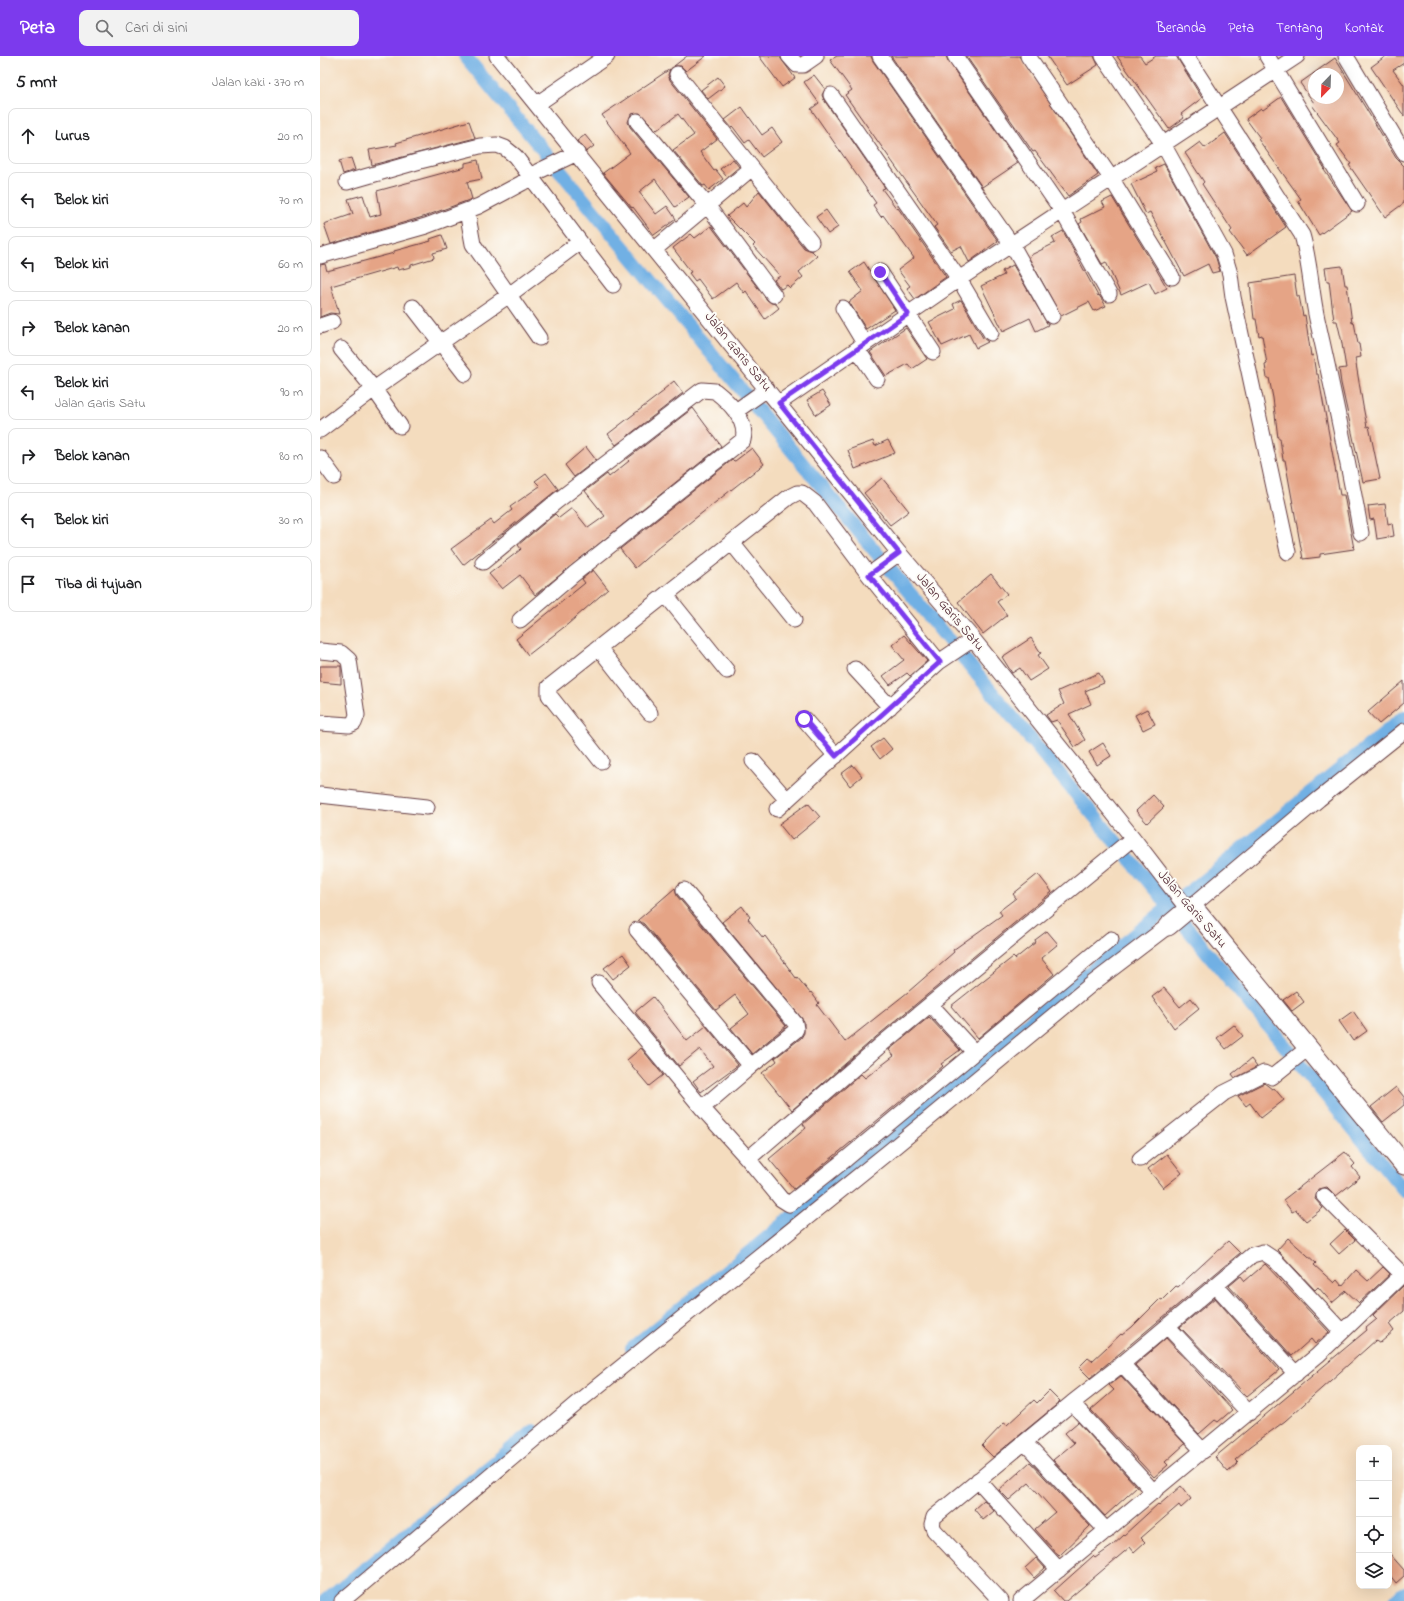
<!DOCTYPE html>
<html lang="id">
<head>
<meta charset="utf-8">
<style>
	body { margin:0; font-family:"Indie Flower",sans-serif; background:#f2f2f2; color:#202124 }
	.controls { position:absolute; right:12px; bottom:12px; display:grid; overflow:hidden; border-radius:8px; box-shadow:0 4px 16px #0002 }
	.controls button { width:36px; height:36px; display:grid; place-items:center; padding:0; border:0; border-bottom:1px solid #e0e0e0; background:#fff; color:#202124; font:20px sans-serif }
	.compass { position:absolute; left:988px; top:12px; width:36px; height:36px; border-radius:50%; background:#fff; box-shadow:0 4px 16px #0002; rotate:203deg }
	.stop { position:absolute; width:12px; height:12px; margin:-9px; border:3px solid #7c3aed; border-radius:50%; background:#fff }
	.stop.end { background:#7c3aed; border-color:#fff; box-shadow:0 1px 4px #0008 }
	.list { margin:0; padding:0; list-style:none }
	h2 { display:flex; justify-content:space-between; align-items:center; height:52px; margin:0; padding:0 16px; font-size:17px }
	h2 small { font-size:13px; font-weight:400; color:#757577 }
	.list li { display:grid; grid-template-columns:26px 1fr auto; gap:12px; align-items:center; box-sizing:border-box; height:56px; margin:0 8px 8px; padding:0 8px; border:1px solid #e0e0e0; border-radius:8px }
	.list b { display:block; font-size:15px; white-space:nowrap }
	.list p { margin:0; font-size:13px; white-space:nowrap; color:#757577 }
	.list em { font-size:13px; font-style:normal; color:#757577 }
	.icon { flex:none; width:22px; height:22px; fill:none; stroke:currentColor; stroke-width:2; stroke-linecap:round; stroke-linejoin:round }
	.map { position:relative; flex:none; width:1084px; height:1545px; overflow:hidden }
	header { display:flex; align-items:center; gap:24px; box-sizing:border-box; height:56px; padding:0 20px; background:#7c3aed; color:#fff }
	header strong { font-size:19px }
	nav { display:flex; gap:22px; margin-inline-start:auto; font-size:14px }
	.search { width:280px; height:36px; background:#f2f2f2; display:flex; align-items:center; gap:10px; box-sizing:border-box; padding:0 14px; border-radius:8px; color:#757577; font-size:15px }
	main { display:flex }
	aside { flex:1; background:#fff }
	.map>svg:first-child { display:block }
</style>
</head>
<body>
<header>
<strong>Peta</strong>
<div class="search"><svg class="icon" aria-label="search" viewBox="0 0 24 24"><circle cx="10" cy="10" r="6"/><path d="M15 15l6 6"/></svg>Cari di sini</div>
<nav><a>Beranda</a><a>Peta</a><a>Tentang</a><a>Kontak</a></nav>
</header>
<main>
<aside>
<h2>5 mnt<small>Jalan kaki · 370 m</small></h2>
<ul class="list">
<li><svg class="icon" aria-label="ahead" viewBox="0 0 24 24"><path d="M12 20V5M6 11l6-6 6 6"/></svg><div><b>Lurus</b></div><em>20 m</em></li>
<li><svg class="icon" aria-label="left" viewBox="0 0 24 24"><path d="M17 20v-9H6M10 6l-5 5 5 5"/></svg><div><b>Belok kiri</b></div><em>70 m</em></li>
<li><svg class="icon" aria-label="left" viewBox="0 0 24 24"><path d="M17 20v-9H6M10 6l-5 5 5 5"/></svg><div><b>Belok kiri</b></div><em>60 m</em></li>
<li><svg class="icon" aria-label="right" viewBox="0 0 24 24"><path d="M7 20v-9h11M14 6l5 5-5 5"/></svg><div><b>Belok kanan</b></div><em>20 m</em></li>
<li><svg class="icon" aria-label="left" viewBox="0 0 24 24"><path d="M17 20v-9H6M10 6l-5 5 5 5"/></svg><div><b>Belok kiri</b><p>Jalan Garis Satu</p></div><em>90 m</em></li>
<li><svg class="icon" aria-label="right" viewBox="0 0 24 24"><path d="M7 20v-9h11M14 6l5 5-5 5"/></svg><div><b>Belok kanan</b></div><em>80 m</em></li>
<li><svg class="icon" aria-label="left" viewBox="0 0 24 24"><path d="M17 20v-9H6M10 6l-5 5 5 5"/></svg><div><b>Belok kiri</b></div><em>30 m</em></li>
<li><svg class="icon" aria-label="arrive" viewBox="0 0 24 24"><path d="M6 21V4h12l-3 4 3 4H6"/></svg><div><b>Tiba di tujuan</b></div></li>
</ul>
</aside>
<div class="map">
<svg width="1084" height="1545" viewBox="0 0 1084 1545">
	<rect width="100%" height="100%" fill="#fdfcf7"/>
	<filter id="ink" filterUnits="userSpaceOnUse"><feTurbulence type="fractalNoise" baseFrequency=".025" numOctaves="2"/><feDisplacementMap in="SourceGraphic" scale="8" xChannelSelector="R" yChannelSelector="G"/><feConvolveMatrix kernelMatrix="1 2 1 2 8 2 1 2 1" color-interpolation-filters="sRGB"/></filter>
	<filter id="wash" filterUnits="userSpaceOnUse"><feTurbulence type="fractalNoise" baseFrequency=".012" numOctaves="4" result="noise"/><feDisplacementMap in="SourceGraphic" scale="16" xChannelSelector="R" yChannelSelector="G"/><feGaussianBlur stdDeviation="0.9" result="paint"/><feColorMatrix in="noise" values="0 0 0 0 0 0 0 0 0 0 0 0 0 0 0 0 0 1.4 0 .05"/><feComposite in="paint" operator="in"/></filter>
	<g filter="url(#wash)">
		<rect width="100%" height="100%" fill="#f4dcbe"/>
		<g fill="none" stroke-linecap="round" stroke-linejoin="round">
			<path stroke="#71b0e4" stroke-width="14" d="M 145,0 L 1084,1134
				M 312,1293 L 854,847 L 876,831 L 1084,661
				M 6,1545 L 213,1375
				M 1075,1545 L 1084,1537"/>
		</g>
		<g id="blocks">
			<path fill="#e5a486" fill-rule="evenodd" d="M 367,0 L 386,0 L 366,15 L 361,10 L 354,10 Z
				M 439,0 L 459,0 L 475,22 L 462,31 Z
				M 517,0 L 551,0 L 553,5 L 678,185 L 649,206 L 641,190 L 631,195 L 614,171 L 617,169 L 525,39 L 532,34 L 510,4 Z
				M 571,0 L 626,0 L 628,5 L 698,107 L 662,131 Z
				M 646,0 L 699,0 L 778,119 L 748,140 L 715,95 L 713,96 Z
				M 727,0 L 774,0 L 778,9 L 747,29 Z
				M 797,0 L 820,0 L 825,7 L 836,0 L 856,0 L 882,42 L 861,58 L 864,62 L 849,73 Z
				M 1066,0 L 1084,0 L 1084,7 L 1073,14 L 1084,29 L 1084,60 L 1051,11 Z
				M 1015,2 L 1076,102 L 1084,110 L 1084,147 L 1065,161 L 1029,109 L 1031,108 L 1017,89 L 1020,87 L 992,49 L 994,47 L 980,27 ZM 994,18 L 1018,18 L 1018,42 L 994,42 Z
				M 350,13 L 348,19 L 350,24 L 397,83 L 380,96 L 394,115 L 396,114 L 403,123 L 389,134 L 385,129 L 383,130 L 353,94 L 374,79 L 358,58 L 337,74 L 320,57 L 311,58 L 308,66 L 310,71 L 369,141 L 355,151 L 335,123 L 319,136 L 336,158 L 347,150 L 356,163 L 334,179 L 313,151 L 312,152 L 283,117 L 310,97 L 282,59 Z
				M 494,19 L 505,33 L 502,39 L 504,44 L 565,132 L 562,133 L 577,153 L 578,152 L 626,221 L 595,243 L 587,232 L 590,230 L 578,214 L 594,202 L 563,159 L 561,161 L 553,149 L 556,147 L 491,53 L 499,47 L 484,26 Z
				M 398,21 L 405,30 L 388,43 L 381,34 Z
				M 961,41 L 1005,113 L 1004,114 L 1032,155 L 999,179 L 978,145 L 981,143 L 938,83 L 940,82 L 926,63 L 941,52 L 943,54 Z
				M 422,51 L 442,79 L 452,72 L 462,86 L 442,101 L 429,84 L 425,87 L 413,71 L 412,72 L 405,64 Z
				M 149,65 L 155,82 L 52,109 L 49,94 L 77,89 L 76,87 Z
				M 905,77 L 966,171 L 927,199 L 910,176 L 912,174 L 882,128 L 884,126 L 865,97 L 880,86 L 885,92 Z
				M 265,79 L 274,90 L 266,96 L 257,85 Z
				M 31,102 L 35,114 L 23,118 L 19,105 Z
				M 413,103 L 419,111 L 407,121 L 400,113 Z
				M 158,104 L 162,123 L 147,126 L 152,143 L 103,161 L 11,188 L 4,168 L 33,158 L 28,143 L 43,139 L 50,161 L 61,158 L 57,135 L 145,111 L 145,107 Z
				M 844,108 L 896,202 L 900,215 L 892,217 L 888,208 L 864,220 L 830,156 L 826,158 L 811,128 L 837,116 L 835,112 Z
				M 439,135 L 484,192 L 492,195 L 497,200 L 479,216 L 483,221 L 470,232 L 467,229 L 461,233 L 454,224 L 460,220 L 433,190 L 435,188 L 407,160 L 423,147 L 426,151 Z
				M 792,141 L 836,213 L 847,232 L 835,238 L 829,226 L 801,239 L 786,206 L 782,208 L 759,168 L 762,166 L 761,163 L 785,151 L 782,146 Z
				M 506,154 L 518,171 L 508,178 L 496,161 Z
				M 391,170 L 447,244 L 451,247 L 456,248 L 459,252 L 445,263 L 426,235 L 424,237 L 416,226 L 393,243 L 378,223 L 375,225 L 369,217 L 371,216 L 353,192 L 371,178 L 375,182 Z
				M 743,175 L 778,240 L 779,239 L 786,250 L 774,255 L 769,246 L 741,260 L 709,202 L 711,199 L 735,187 L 732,181 Z
				M 122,179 L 127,193 L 113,197 L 114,202 L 91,209 L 91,211 L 78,214 L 77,211 L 11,230 L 19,258 L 10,257 L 0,261 L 0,209 L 5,208 L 7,215 L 74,197 L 74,195 L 111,185 L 110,183 Z
				M 544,206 L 575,254 L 546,273 L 529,246 L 543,235 L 530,216 Z
				M 693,209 L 728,269 L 716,275 L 710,262 L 683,275 L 661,230 L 684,219 L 682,215 Z
				M 1022,210 L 1025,229 L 1027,229 L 1032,267 L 1034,266 L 1038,288 L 1039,288 L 1041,301 L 1035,302 L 1043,350 L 1047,371 L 1049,370 L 1060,423 L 1043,426 L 1021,327 L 1019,313 L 1026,312 L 1021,282 L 1017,265 L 1014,265 L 1009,225 L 1007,225 L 1005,212 Z
				M 974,220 L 977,240 L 979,240 L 983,260 L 985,259 L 991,300 L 993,299 L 996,318 L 998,318 L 1020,439 L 1024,439 L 1034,493 L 1000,498 L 1000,501 L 983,503 L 965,404 L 963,404 L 960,382 L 958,382 L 953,342 L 949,322 L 947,322 L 945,309 L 947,308 L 942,279 L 939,280 L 936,263 L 934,263 L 930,227 Z
				M 641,244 L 663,282 L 668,286 L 656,292 L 649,278 L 622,290 L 609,266 L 635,253 L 633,248 Z
				M 586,272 L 607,303 L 592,313 L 588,308 L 566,320 L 550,296 Z
				M 354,325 L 363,337 L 296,389 L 288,378 L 344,335 L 343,334 Z
				M 502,335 L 511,349 L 496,359 L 487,344 Z
				M 373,352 L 401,390 L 215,539 L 200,519 L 182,533 L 169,518 L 200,494 L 201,493 L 198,489 L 235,458 L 239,462 L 252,452 L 268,472 L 285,460 L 265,435 L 287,418 L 289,421 L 309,405 L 307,403 Z
				M 568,384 L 575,397 L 535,413 L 528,394 L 553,385 L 555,390 Z
				M 266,391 L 276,404 L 254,421 L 245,409 Z
				M 432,392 L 444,408 L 340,490 L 315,512 L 300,493 L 412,404 L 415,405 Z
				M 226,417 L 238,433 L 143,509 L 131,493 L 171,464 L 174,468 L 192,454 L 190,451 L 220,430 L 215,425 Z
				M 562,422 L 589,455 L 570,469 L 544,437 Z
				M 1065,448 L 1068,468 L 1072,467 L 1074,480 L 1057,483 L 1054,463 L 1050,464 L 1048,450 Z
				M 273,514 L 288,533 L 248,568 L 208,599 L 196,583 L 265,527 L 262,523 Z
				M 671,518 L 687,538 L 677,546 L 687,559 L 663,578 L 638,546 Z
				M 584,579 L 607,605 L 590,620 L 587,617 L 570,629 L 563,620 L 584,604 L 572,589 Z
				M 711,582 L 721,597 L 718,599 L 728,613 L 709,625 L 700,612 L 692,617 L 682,601 Z
				M 0,610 L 21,610 L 21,628 L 0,626 Z
				M 779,617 L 784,627 L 765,635 L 771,648 L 749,658 L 765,684 L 755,691 L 737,664 L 731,666 L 726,659 L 744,648 L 738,635 Z
				M 1084,625 L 1084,647 L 1059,668 L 1048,656 Z
				M 827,653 L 835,668 L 823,674 L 815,659 Z
				M 563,682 L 572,693 L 560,703 L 551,691 Z
				M 783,687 L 791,700 L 777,709 L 769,696 Z
				M 533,709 L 542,720 L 530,730 L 521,718 Z
				M 833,739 L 844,751 L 827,767 L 816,755 Z
				M 488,747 L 500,761 L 472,784 L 459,768 Z
				M 718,818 L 732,836 L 556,981 L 472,1054 L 442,1017 L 457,1005 L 455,1002 L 481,982 L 484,977 L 484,965 L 402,866 L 422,850 L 430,861 L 428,863 L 443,882 L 445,880 L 476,922 L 477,921 L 490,937 L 491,936 L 499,947 L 497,949 L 525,986 L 588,936 L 634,896 L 633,894 L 682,859 L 679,855 L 696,842 L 693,838 Z
				M 355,832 L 357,840 L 466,970 L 432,998 L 411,972 L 429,958 L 415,939 L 396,954 L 324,868 L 318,864 Z
				M 727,875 L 738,888 L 721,902 L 734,918 L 658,982 L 631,950 L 693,901 L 695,903 L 716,886 L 715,884 Z
				M 303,898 L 311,909 L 293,923 L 284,912 Z
				M 844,932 L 860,951 L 871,942 L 879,952 L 854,972 L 832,941 Z
				M 976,935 L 984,946 L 972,955 L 963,944 Z
				M 333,941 L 367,985 L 386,970 L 418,1009 L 381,1036 L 373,1025 L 393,1010 L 380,993 L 359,1010 L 315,956 Z
				M 1033,955 L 1047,975 L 1033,985 L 1019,965 Z
				M 609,961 L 640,994 L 621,1008 L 623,1010 L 610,1021 L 474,1133 L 449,1103 L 486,1072 L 483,1068 L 541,1018 L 545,1022 L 574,1000 L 569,994 Z
				M 914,969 L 923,980 L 906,993 L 897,982 Z
				M 321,992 L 343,1019 L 329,1030 L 307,1004 Z
				M 931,1003 L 937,1011 L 915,1022 L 912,1018 Z
				M 944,1027 L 952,1033 L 954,1032 L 964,1044 L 941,1062 L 930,1047 L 926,1050 L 918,1040 Z
				M 1076,1031 L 1084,1041 L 1084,1049 L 1063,1066 L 1051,1051 Z
				M 1025,1096 L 1035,1108 L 1032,1111 L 1040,1121 L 1016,1140 L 1007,1131 L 998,1133 L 995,1143 L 1003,1152 L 986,1165 L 976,1154 L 972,1156 L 963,1144 Z
				M 847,1098 L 862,1117 L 843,1132 L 828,1113 Z
				M 1025,1174 L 1035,1184 L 1019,1198 L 1010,1188 Z
				M 968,1182 L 996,1207 L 994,1209 L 1014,1227 L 1017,1224 L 1022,1230 L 1036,1214 L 1048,1225 L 1063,1211 L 1070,1218 L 1039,1247 L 1025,1234 L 1026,1235 L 1012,1247 L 998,1231 L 995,1234 L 957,1194 Z
				M 908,1185 L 920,1197 L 770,1322 L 759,1311 L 768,1302 L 772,1305 L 801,1278 L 802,1279 L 812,1271 L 840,1243 L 842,1244 L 856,1230 L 858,1231 Z
				M 945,1208 L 1009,1276 L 995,1288 L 991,1283 L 972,1300 L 909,1230 L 921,1220 L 925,1225 Z
				M 1084,1229 L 1084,1255 L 1069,1268 L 1074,1275 L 1060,1287 L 1056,1284 L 965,1365 L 931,1390 L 915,1404 L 918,1407 L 908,1416 L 895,1401 L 1047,1274 L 1046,1272 L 1057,1263 L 1053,1259 Z
				M 895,1242 L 959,1314 L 927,1340 L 860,1271 Z
				M 846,1282 L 912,1354 L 898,1366 L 895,1364 L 879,1378 L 815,1309 Z
				M 801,1320 L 865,1388 L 845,1406 L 848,1409 L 834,1421 L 771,1354 L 794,1334 L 789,1329 Z
				M 729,1335 L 740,1346 L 673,1401 L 662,1390 L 684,1367 L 687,1369 L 714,1344 L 717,1347 Z
				M 758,1366 L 817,1431 L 785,1460 L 733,1404 L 754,1387 L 745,1377 Z
				M 710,1406 L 770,1470 L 739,1500 L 715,1473 L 735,1456 L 709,1427 L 689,1444 L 679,1434 Z
				M 861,1430 L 871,1443 L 861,1452 L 859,1449 L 821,1482 L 825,1486 L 814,1496 L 810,1491 L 746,1545 L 743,1545 L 734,1535 L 773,1500 L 775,1502 L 792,1490 L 838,1448 L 839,1449 Z
				M 664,1444 L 674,1455 L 663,1464 L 654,1453 Z
				M 1069,1497 L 1084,1514 L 1084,1520 L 1076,1527 L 1069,1518 Z
				M 716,1502 L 725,1512 L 714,1522 L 705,1512 Z"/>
		</g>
	</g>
	<g filter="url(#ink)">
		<use href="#blocks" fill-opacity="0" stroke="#643b41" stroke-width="1"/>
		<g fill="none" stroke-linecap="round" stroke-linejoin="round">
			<g stroke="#643b41" stroke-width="17">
				<path id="minor" d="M 177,0 L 579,497 L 653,583 L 813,782 L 863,847 L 872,850 L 999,743 L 1084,675
					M 469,0 L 477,9 L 483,9 L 496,0
					M 560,0 L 692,189 L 732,260
					M 635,0 L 742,155 L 789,238
					M 708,0 L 791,122 L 852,221
					M 783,0 L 843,88 L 904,198 L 910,218 L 913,241 L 968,496
					M 866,0 L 982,179 C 990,206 991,235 997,263 C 1013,334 1028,405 1041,477
					M 947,0 L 1037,148
					M 1026,0 L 1084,97
					M 511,39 L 639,223 L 671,277
					M 217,48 L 287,0
					M 317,65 L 387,149 L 454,239
					M 432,112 L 491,186
					M 147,155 L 153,188 L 219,282
					M 260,186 L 293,229
					M 335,193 L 432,112 L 357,18
					M 0,200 L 106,170 L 159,150 L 202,127 L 219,115 L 257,97
					M 560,216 L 613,296
					M 93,251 L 145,318
					M 523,252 L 544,287
					M 0,270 L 12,266
					M 21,293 L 54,333 L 80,370
					M 537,293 L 557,323
					M 459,347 L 639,223 L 977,0
					M 416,355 L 447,333
					M 0,374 L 54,333 L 189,239 L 260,186 L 195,100 L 185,92 L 177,89 L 160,90 L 100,105 L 27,126
					M 0,402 L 14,421
					M 412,487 L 474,564
					M 163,506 L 237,445 L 382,334 L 395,335 C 409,346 428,364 423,384 L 254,518 L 200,564
					M 549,519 L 579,497
					M 346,539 L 407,615
					M 279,592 L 330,657
					M 0,595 L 21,597 L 29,604 L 37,659 L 34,667 L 29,669 L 0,667
					M 535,613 L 570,651
					M 484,663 L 516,700
					M 281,705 L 229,639 L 229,631 L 469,441 L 477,437 L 482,437 L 495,447 L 549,519 L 619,606
					M 433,705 L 467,744
					M 0,739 L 107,751
					M 457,753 L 619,606 L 653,583
					M 364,834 L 475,967 L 476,973 L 475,975 L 431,1010
					M 317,874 L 431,1010 L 382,1052
					M 279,927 L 382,1052 L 428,1103 L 461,1143 L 469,1148 L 526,1103 L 791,883
					M 611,949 L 654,996
					M 428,1103 L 562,988 L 813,782
					M 820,1103 L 904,1037 L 944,1017 L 952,1021 L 988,992
					M 1004,1140 L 1082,1218
					M 896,1230 L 976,1318
					M 848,1271 L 929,1357
					M 802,1308 L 883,1395
					M 752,1347 L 834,1436
					M 705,1387 L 787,1475
					M 658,1424 L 739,1514
					M 22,1545 L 263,1342 L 572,1093 L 773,927 L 848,870
					M 681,1545 L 614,1474 L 612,1468 L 614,1461 L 752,1347 L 802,1308 L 932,1199 L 943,1196 L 955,1204 L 1022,1276
					M 701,1545 L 998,1299 L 1084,1217"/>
			</g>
			<g stroke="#643b41" stroke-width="21">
				<path id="tertiary" d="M 848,870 L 872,850 L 1084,1109"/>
			</g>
			<use href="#minor" stroke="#fff" stroke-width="15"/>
			<use href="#tertiary" stroke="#fff" stroke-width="19"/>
		</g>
	</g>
	<g fill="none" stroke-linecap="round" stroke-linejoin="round" filter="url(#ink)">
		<path stroke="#7c3aed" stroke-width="5" d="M 484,663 L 516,700 L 620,606 L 549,519 L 579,497 L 459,347 L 588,258 L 560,216"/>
	</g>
	<g text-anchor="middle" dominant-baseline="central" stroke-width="4" stroke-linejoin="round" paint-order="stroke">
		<g font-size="14" fill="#4a1f2b" stroke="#fdfcf7">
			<text transform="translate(418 296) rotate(51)">Jalan Garis Satu</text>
			<text transform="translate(630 556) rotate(50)">Jalan Garis Satu</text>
			<text transform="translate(872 853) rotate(49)">Jalan Garis Satu</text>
		</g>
	</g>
</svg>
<div class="controls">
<button>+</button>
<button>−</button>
<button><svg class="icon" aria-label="locate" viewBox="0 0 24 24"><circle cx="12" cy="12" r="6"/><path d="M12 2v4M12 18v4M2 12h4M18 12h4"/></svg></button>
<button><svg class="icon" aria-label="layers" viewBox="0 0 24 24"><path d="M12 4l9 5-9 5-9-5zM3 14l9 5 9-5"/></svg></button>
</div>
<svg class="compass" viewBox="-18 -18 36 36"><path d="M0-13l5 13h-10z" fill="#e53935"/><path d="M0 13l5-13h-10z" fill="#757577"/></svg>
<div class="stop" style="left:484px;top:663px"></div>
<div class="stop end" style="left:560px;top:216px"></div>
</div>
</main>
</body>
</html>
